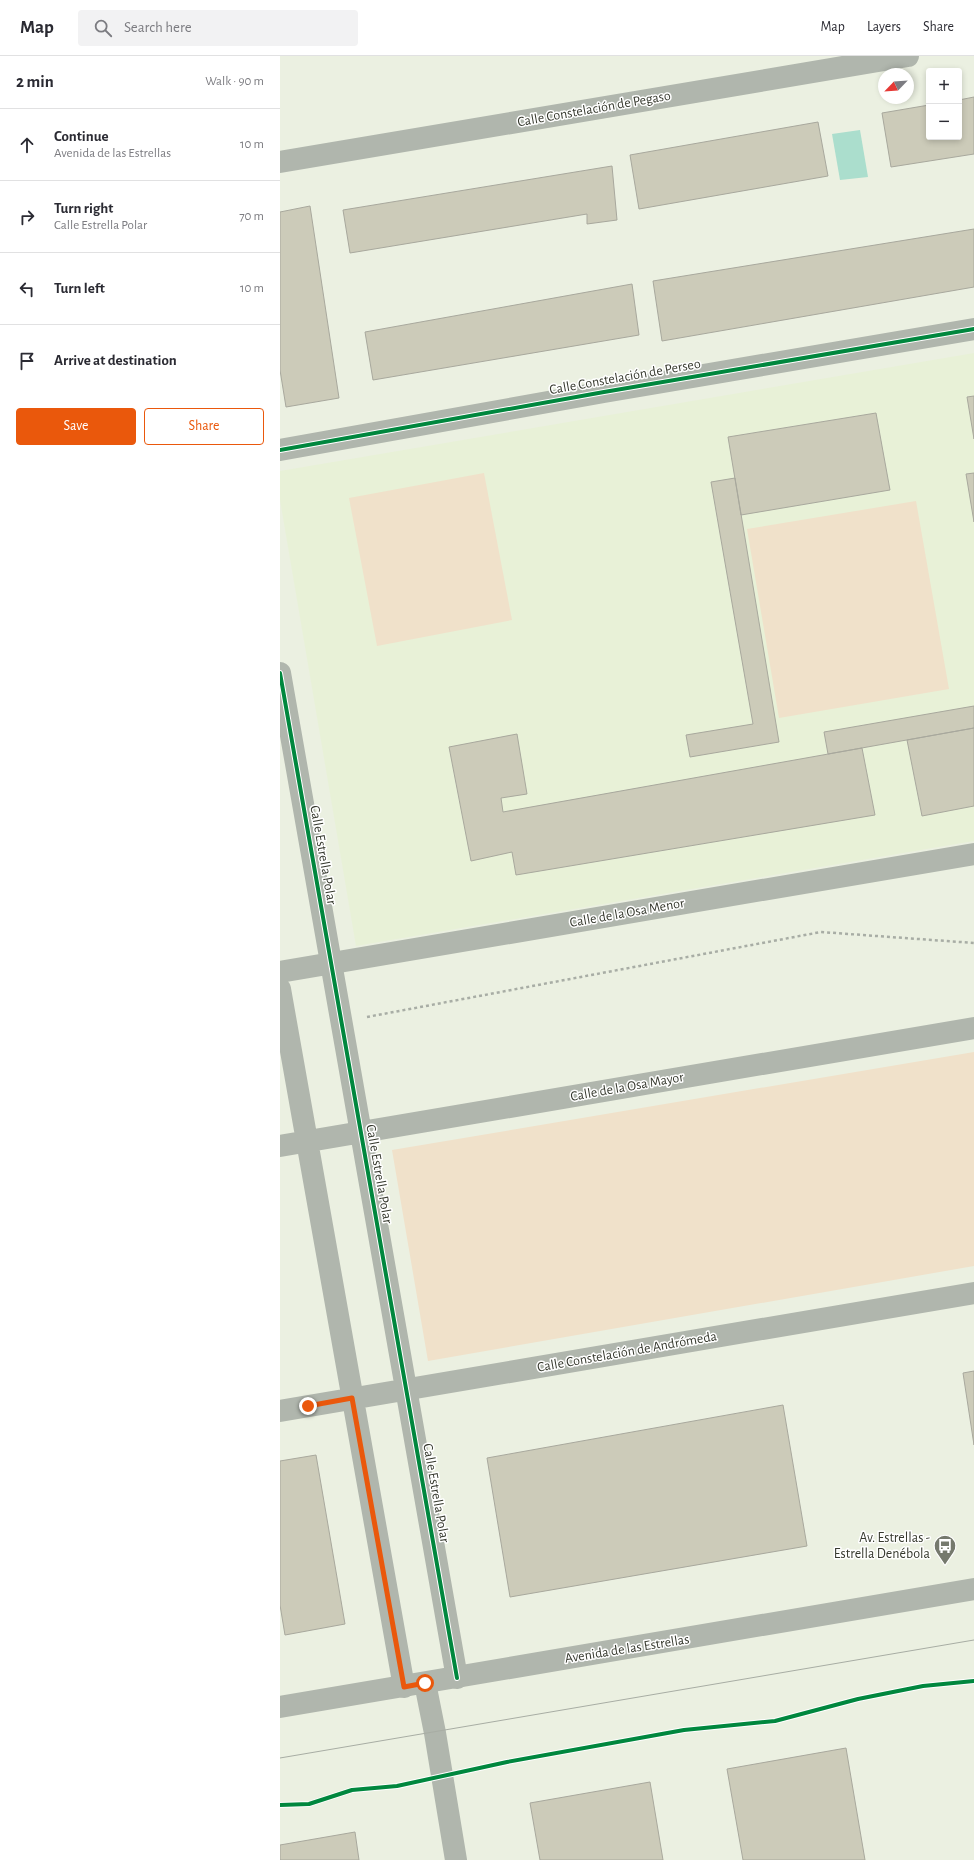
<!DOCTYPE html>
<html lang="en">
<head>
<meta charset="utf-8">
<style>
	body { margin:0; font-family:"Alegreya Sans",sans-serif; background:#f2f2f3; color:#2b2b33 }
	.controls { position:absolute; right:12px; top:12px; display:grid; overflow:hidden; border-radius:4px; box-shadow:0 2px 6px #0003 }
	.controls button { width:36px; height:36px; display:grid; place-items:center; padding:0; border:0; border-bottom:1px solid #e1e1e2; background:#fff; color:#2b2b33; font:20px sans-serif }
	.compass { position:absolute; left:598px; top:12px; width:36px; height:36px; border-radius:50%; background:#fff; box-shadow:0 2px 6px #0003; rotate:245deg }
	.stop { position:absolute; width:12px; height:12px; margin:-9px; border:3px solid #ea580c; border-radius:50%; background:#fff }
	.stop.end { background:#ea580c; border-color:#fff; box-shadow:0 1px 4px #0008 }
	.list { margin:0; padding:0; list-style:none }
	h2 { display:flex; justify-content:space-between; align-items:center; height:52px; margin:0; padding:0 16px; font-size:17px }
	h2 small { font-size:13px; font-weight:400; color:#7c7c81 }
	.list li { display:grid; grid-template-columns:26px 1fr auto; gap:12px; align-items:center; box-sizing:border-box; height:72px; padding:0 16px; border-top:1px solid #e1e1e2 }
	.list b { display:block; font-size:15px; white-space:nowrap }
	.list p { margin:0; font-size:13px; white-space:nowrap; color:#7c7c81 }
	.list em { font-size:13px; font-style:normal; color:#7c7c81 }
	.actions { display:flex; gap:8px; padding:12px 16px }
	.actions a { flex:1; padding:9px 0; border:1px solid #ea580c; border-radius:4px; text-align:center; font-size:14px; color:#ea580c }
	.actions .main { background:#ea580c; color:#fff }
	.icon { flex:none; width:22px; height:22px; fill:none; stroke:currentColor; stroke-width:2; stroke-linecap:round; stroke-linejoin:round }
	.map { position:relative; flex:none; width:694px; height:1804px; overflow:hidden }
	header { display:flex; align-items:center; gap:24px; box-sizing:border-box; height:56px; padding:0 20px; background:#fff; border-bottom:1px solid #e1e1e2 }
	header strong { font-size:19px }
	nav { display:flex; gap:22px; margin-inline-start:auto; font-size:14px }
	.search { width:280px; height:36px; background:#f2f2f3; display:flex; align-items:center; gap:10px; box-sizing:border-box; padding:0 14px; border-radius:4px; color:#7c7c81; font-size:15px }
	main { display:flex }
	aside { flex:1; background:#fff }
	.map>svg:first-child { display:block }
</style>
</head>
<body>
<header>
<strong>Map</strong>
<div class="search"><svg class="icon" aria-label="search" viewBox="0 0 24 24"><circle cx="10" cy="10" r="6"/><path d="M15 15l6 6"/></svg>Search here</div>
<nav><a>Map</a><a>Layers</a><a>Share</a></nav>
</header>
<main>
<aside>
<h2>2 min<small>Walk · 90 m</small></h2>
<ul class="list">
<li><svg class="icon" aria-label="ahead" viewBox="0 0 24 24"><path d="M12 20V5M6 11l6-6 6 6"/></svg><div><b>Continue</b><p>Avenida de las Estrellas</p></div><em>10 m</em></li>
<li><svg class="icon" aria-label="right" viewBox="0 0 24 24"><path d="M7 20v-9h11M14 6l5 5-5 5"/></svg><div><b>Turn right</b><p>Calle Estrella Polar</p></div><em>70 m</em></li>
<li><svg class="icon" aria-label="left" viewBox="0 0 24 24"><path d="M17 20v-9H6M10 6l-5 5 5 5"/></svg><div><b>Turn left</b></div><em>10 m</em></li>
<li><svg class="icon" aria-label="arrive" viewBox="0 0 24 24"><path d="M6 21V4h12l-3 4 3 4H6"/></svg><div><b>Arrive at destination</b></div></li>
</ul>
<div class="actions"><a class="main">Save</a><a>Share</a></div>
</aside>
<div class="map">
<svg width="694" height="1804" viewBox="0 0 694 1804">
	<rect width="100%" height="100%" fill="#ebf0e1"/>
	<path fill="#e8f1d7" d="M 694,297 L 694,785 L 76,890 L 0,444 L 0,415 Z"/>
	<path fill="#f0e1ca" d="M 204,417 L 232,564 L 97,590 L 69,442 Z
		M 636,445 L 669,633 L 499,662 L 467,473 Z
		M 694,996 L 694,1210 L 148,1305 L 112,1094 Z"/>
	<path fill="#abdecd" d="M 580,74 L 588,121 L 560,124 L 552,78 Z"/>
	<path fill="#cccbb9" stroke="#a8a89d" d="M 694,41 L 694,98 L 611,111 L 602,57 L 649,49 L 649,81 L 679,81 L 679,44 Z
		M 538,66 L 548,120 L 359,153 L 350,99 Z
		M 332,110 L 337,164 L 307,168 L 307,158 L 70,197 L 63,154 Z
		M 30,150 L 59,342 L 6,351 L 0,314 L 0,156 Z
		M 694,173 L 694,231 L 382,285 L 373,225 Z
		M 352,228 L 359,279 L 93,324 L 85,276 Z
		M 694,340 L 694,383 L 687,341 Z
		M 596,357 L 610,434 L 461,459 L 448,381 Z
		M 694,417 L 694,466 L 686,418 Z
		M 455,422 L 499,686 L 410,701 L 406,679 L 473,668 L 431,426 Z
		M 694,650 L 694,672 L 548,698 L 544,676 Z
		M 694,672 L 694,750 L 642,760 L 627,684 Z
		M 237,678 L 247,738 L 221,742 L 223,756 L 582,692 L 595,759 L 236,819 L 232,796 L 191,805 L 169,691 Z
		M 694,1315 L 694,1389 L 683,1317 Z
		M 503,1349 L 527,1490 L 230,1541 L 207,1402 Z
		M 36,1399 L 65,1568 L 5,1579 L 0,1549 L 0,1405 Z
		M 566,1692 L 585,1804 L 463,1804 L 447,1713 Z
		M 370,1726 L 383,1804 L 260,1804 L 250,1747 Z
		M 75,1776 L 79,1804 L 0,1804 L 0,1789 Z"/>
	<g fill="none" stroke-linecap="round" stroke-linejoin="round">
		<path stroke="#a8ada5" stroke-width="2.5" stroke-dasharray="3 3" stroke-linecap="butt" d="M 87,961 L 541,876 L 694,887"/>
		<path stroke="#b0b6ad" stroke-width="22" d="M 0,106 L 628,0
			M 0,394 L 324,336 L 694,273
			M 0,617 L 177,1622
			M 0,916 L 694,798
			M 0,933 L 124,1631
			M 0,1090 L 694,972
			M 0,1355 L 694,1237
			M 145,1627 L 155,1677 L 176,1804"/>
		<path stroke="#b0b6ad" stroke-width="22" d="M 0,1651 L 694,1533"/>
		<path stroke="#a8ada4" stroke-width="1" d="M 0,1702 L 694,1584"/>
		<g stroke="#fff" stroke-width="6">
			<path id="cycleway" d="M 0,394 L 324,336 L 694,273
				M 0,617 L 177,1622
				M 0,1749 L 29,1748 L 72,1734 L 117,1730 L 227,1706 L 404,1674 L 495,1665 L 578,1643 L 643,1630 L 694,1625"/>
		</g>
		<use href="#cycleway" stroke="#00873e" stroke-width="4"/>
	</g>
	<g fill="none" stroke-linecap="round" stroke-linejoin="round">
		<path stroke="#ea580c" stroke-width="5" d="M 28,1350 L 72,1342 L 124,1631 L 145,1627"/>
	</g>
	<defs>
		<g id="bus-pin" transform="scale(1.15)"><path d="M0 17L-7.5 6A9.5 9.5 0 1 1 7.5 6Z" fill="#75796d" stroke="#fff"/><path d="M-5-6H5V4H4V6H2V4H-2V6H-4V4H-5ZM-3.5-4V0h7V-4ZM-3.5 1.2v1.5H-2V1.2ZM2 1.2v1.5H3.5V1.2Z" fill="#fff"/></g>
	</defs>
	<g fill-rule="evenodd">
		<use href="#bus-pin" x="665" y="1490"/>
	</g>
	<g text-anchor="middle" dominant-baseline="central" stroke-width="3" stroke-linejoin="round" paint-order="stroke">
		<g font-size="14" fill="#36392e" stroke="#fff">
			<text transform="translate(314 53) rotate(-10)">Calle Constelación de Pegaso</text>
			<text transform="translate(345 321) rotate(-10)">Calle Constelación de Perseo</text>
			<text transform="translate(43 799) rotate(80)">Calle Estrella Polar</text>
			<text transform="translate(347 857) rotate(-10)">Calle de la Osa Menor</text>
			<text transform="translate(347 1031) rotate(-10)">Calle de la Osa Mayor</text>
			<text transform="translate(99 1118) rotate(80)">Calle Estrella Polar</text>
			<text transform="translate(347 1296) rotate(-10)">Calle Constelación de Andrómeda</text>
			<text transform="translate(156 1437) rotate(80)">Calle Estrella Polar</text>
			<text transform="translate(347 1593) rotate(-9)">Avenida de las Estrellas</text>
		</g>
		<g font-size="14" fill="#36392e" stroke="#fff" text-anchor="end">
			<text x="650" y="1482">Av. Estrellas -<tspan x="650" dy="16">Estrella Denébola</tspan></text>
		</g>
	</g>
</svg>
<div class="controls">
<button>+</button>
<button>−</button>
</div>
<svg class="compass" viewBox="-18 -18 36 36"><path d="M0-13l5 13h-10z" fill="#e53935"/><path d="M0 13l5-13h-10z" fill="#7c7c81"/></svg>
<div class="stop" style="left:145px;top:1627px"></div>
<div class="stop end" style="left:28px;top:1350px"></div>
</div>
</main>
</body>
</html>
